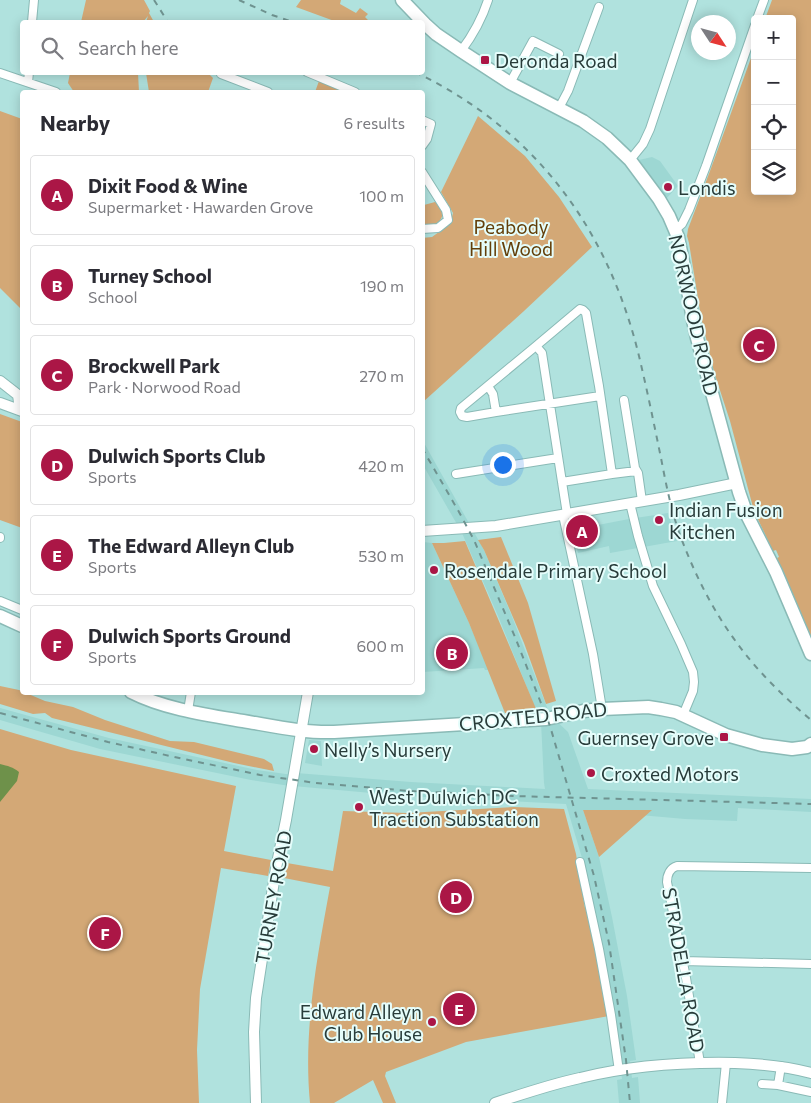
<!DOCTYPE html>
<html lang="en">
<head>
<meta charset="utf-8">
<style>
	body { margin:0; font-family:Commissioner,sans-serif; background:#f2f2f3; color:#2b2b33 }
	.controls { position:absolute; right:15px; top:15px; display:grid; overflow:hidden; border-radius:5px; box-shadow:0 2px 12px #0003 }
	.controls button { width:45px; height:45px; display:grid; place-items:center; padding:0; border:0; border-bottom:1px solid #e1e1e2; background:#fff; color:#2b2b33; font:25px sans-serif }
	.compass { position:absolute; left:691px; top:15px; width:45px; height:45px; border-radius:50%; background:#fff; box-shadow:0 2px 12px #0003; rotate:126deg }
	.you { position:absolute; left:502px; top:464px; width:18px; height:18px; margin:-12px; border:4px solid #fff; border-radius:50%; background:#1a73e8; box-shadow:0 0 0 8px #1a73e833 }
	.badge { display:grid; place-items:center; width:32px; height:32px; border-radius:50%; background:#ab1646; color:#fff; font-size:16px; font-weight:700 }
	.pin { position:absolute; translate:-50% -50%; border:2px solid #fff; box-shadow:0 1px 5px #0006 }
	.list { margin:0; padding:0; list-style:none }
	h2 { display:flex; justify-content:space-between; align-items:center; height:65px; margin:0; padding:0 20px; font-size:21px }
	h2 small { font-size:16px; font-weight:400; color:#7c7c81 }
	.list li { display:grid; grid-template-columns:32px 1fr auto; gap:15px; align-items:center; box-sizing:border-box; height:80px; margin:0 10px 10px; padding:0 10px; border:1px solid #e1e1e2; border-radius:5px }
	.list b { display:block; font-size:19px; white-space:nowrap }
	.list p { margin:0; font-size:16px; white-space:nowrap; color:#7c7c81 }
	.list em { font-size:16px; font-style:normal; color:#7c7c81 }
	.icon { flex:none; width:28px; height:28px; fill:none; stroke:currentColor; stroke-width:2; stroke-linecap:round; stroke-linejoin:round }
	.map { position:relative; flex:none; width:811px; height:1103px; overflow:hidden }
	.search { position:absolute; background:#fff; box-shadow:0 2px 12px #0003; left:20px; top:20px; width:405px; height:55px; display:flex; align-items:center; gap:12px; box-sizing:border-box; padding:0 18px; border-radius:5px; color:#7c7c81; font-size:19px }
	.panel { position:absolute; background:#fff; box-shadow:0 2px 12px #0003; left:20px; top:90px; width:405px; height:605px; border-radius:5px }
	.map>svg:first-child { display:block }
</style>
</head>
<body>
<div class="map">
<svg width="811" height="1103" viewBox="0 0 811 1103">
	<rect width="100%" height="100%" fill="#b0e2de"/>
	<path fill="#9dd7d3" d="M 652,157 L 660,161 L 678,186 L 665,200 L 639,160 Z
		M 423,441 L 484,550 L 511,614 L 550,715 L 568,732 L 588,789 L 811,799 L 811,812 L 738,808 L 737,821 L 685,819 L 583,810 L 599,857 L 612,917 L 627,996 L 636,1060 L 630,1061 L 632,1078 L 638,1077 L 640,1103 L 619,1103 L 617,1080 L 622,1079 L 611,997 L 582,858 L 566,804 L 405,796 L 293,786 L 296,773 L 411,782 L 545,789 L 544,783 L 541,722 L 498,616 L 462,533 L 423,465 Z
		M 668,513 L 677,541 L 610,553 L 609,546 L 578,553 L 572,530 L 629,519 Z
		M 423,542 L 432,543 L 469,623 L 489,670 L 485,670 L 484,668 L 423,672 Z
		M 0,708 L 109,738 L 257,770 L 293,775 L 290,786 L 251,780 L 100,749 L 0,720 Z
		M 309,740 L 321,741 L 322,766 L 305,763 Z"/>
	<path fill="#d3a876" d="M 86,0 L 144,0 L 150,11 L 149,13 L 154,22 L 146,22 L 148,16 L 143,22 L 81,22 Z
		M 301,0 L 341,0 L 340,4 L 356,13 L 360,8 L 368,14 L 365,17 L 370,22 L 337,22 L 296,7 Z
		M 772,0 L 811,0 L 811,640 L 795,600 L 777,558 L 779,557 L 776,550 L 773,551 L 754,511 L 730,421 L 714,372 L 701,317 L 689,243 L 687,236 L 688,229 L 710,171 L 755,47 L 755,191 L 792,191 L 792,19 L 765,19 Z
		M 70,73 L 138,73 L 139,92 L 74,92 L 68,83 Z
		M 146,73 L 208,73 L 213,78 L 208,92 L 149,92 Z
		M 319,81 L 338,89 L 337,92 L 315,92 Z
		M 0,111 L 22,119 L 22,310 L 0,288 Z
		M 478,116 L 525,156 L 559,197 L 592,247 L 524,311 L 423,402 L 422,238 L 432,237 L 450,224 L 453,213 L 441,192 Z
		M 435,202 L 438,203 L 444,211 C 440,224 436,228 423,227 L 422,208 L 424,205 Z
		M 0,414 L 22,422 L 22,528 L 0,520 Z
		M 501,537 L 528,603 L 556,701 L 546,704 L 524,643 L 484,550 L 478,540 Z
		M 465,541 L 537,711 L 524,713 L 505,713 L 469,623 L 432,543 L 444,543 Z
		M 0,686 L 19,690 L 45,701 L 73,707 L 105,720 L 170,741 L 194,742 L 264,759 L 272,764 L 274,771 L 234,763 L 52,718 L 45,713 L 33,714 L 0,704 Z
		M 0,729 L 71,750 L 236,786 L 224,851 L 271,860 L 268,876 L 221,868 L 200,989 L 197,1050 L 199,1103 L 0,1103 Z
		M 514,807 L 564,809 L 576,854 L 585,908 L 589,910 L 609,1016 L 466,1042 L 386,1072 L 385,1076 L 396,1103 L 383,1103 L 373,1080 L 334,1103 L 310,1103 C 303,1030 317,958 330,887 L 284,878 L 287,863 L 333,871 L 343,811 L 407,813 Z
		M 583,810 L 652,810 L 599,857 Z"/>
	<path fill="#6e914a" d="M 0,764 C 8,766 13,767 19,772 L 17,781 L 0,802 Z"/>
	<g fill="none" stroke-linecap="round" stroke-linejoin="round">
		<g stroke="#8abab6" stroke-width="10">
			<path id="minor" d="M 757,19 L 764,0
				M 32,22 L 34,0
				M 461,51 C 473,35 482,19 488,0
				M 222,72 L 221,74 L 268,92
				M 307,72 L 355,92
				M 0,73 L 56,92
				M 28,82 L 29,72
				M 510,83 L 533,41 L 559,54
				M 559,108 L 568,91 L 599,7
				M 422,120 L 431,124 L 427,139 L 422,146
				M 630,160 L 643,144 L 650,129 L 693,0
				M 422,172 L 446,210 L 448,220 L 438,228 L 422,229
				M 675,230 L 682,224 L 689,210 L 706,166 L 755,25
				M 488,386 L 493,394 L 496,412 L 467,417 L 462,416 L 460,412 L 461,408 L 536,346
				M 624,400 L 635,468 L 638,473 L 642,501
				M 496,412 L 600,396
				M 456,474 L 558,458
				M 612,474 L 562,482 L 542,353 L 536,346 L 580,309 L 583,310 L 586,313 L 599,386 L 612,474 L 636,471
				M 562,482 L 567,514
				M 630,503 L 638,536 L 653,586 L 681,644 L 693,672 L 694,682 L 693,691 L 683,715
				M 563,515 L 593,654 L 602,709
				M 0,538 L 0,537
				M 0,601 L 22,610
				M 188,711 L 191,692
				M 580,862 L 599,949 L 611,1015 L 619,1071
				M 683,961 L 811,964
				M 700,1063 L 686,978 L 667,882 C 667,875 670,868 677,866 L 811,868
				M 762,1084 L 778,1085 L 811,1092
				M 778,1085 L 781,1066
				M 722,1103 L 726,1063"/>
		</g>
		<g stroke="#8abab6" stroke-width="12">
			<path id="tertiary" d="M 0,381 L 18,395 L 20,409
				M 0,403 L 22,411
				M 422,531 L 496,526 L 679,495 L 737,483
				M 256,1103 L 254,1032 L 256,998 L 276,868 L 286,820 L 308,692
				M 495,1103 C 522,1094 552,1084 580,1078 C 629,1066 685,1062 735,1063 C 761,1064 786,1066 811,1073"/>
		</g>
		<g stroke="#8abab6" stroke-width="15">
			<path id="primary" d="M 402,0 L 425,24 L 436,34 L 461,51 L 510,83 L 583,121 L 607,138 L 630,160 L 659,199 L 669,216 L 678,237 L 684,267 L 693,320 L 697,338 L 739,492 L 747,515 L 776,572 L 811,654
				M 0,616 L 22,626
				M 131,692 C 164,709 207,715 243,721 C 273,726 304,733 334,732 L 546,719 L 583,711 L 602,709 L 648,707 L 661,709 L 676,712 L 726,735 L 762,745 L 792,749 L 807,747 L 811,744"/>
		</g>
		<use href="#minor" stroke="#fff" stroke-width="8"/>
		<use href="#tertiary" stroke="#fff" stroke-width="10"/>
		<use href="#primary" stroke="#fff" stroke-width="12"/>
		<path stroke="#6f9390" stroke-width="2" stroke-dasharray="6 6" stroke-linecap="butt" d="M 154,0 L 168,22
			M 239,0 L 272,15 L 293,22
			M 415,72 C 540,132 613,236 642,369 C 649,399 655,429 661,458 C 666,484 671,510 680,535 C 694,573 713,611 737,643 C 758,672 784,697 811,720
			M 422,448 L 459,512 L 474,540 L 515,637 L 550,726 L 594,876 L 609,943 L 626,1060 L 630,1103
			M 0,713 L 108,742 L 170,756 L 260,775 L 316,783 L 410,791 L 513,796 L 811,804"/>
	</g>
	<g fill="#ab1646" stroke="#e5fdfb" stroke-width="2">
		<rect x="480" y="55" width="10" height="10" rx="2.5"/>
		<circle cx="668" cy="187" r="5"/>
		<circle cx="659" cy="520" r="5"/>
		<circle cx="434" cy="570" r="5"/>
		<rect x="719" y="732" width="10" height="10" rx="2.5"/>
		<circle cx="314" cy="749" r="5"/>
		<circle cx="591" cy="773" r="5"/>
		<circle cx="359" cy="807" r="5"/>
		<circle cx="432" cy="1022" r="5"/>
	</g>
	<g text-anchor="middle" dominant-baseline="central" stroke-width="4" stroke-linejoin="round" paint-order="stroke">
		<g font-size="19" fill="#283c3a" stroke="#e5fdfb" text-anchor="start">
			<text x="495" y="60">Deronda Road</text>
			<text x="678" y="187">Londis</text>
			<text x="669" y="509">Indian Fusion<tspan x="669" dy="22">Kitchen</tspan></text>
			<text x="444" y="570">Rosendale Primary School</text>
			<text x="714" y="737" text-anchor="end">Guernsey Grove</text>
			<text x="324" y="749">Nelly’s Nursery</text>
			<text x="601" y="773">Croxted Motors</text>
			<text x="369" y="796">West Dulwich DC<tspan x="369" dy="22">Traction Substation</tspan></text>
			<text x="422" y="1011" text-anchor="end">Edward Alleyn<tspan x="422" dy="22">Club House</tspan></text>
		</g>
		<g font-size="19" fill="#633f09" stroke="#e5fdfb">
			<text x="511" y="226">Peabody<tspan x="511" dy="22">Hill Wood</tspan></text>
		</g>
		<g font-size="19" fill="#283c3a" stroke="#e5fdfb">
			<text transform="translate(694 315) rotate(77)">NORWOOD ROAD</text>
			<text transform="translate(533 716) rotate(-6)">CROXTED ROAD</text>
			<text transform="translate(273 897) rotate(-80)">TURNEY ROAD</text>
			<text transform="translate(684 970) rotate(80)">STRADELLA ROAD</text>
		</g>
	</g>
</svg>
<div class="controls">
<button>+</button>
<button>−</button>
<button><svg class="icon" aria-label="locate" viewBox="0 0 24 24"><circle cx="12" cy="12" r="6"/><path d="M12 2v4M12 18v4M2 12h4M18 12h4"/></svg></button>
<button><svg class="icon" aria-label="layers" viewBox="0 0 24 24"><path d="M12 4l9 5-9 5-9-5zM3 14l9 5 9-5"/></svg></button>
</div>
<svg class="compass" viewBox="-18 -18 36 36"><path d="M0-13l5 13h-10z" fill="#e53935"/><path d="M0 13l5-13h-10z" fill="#7c7c81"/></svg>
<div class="you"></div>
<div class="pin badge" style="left:582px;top:531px">A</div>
<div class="pin badge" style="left:452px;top:653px">B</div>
<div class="pin badge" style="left:759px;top:345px">C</div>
<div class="pin badge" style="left:456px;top:897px">D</div>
<div class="pin badge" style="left:459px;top:1009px">E</div>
<div class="pin badge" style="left:105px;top:933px">F</div>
<div class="search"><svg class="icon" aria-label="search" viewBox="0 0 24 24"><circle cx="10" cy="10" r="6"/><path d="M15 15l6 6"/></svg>Search here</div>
<section class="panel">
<h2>Nearby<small>6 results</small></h2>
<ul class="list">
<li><span class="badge">A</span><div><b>Dixit Food &amp; Wine</b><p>Supermarket · Hawarden Grove</p></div><em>100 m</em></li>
<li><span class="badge">B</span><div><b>Turney School</b><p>School</p></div><em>190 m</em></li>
<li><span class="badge">C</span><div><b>Brockwell Park</b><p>Park · Norwood Road</p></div><em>270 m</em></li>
<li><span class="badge">D</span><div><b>Dulwich Sports Club</b><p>Sports</p></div><em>420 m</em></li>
<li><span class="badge">E</span><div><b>The Edward Alleyn Club</b><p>Sports</p></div><em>530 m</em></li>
<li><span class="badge">F</span><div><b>Dulwich Sports Ground</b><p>Sports</p></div><em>600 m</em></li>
</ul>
</section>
</div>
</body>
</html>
